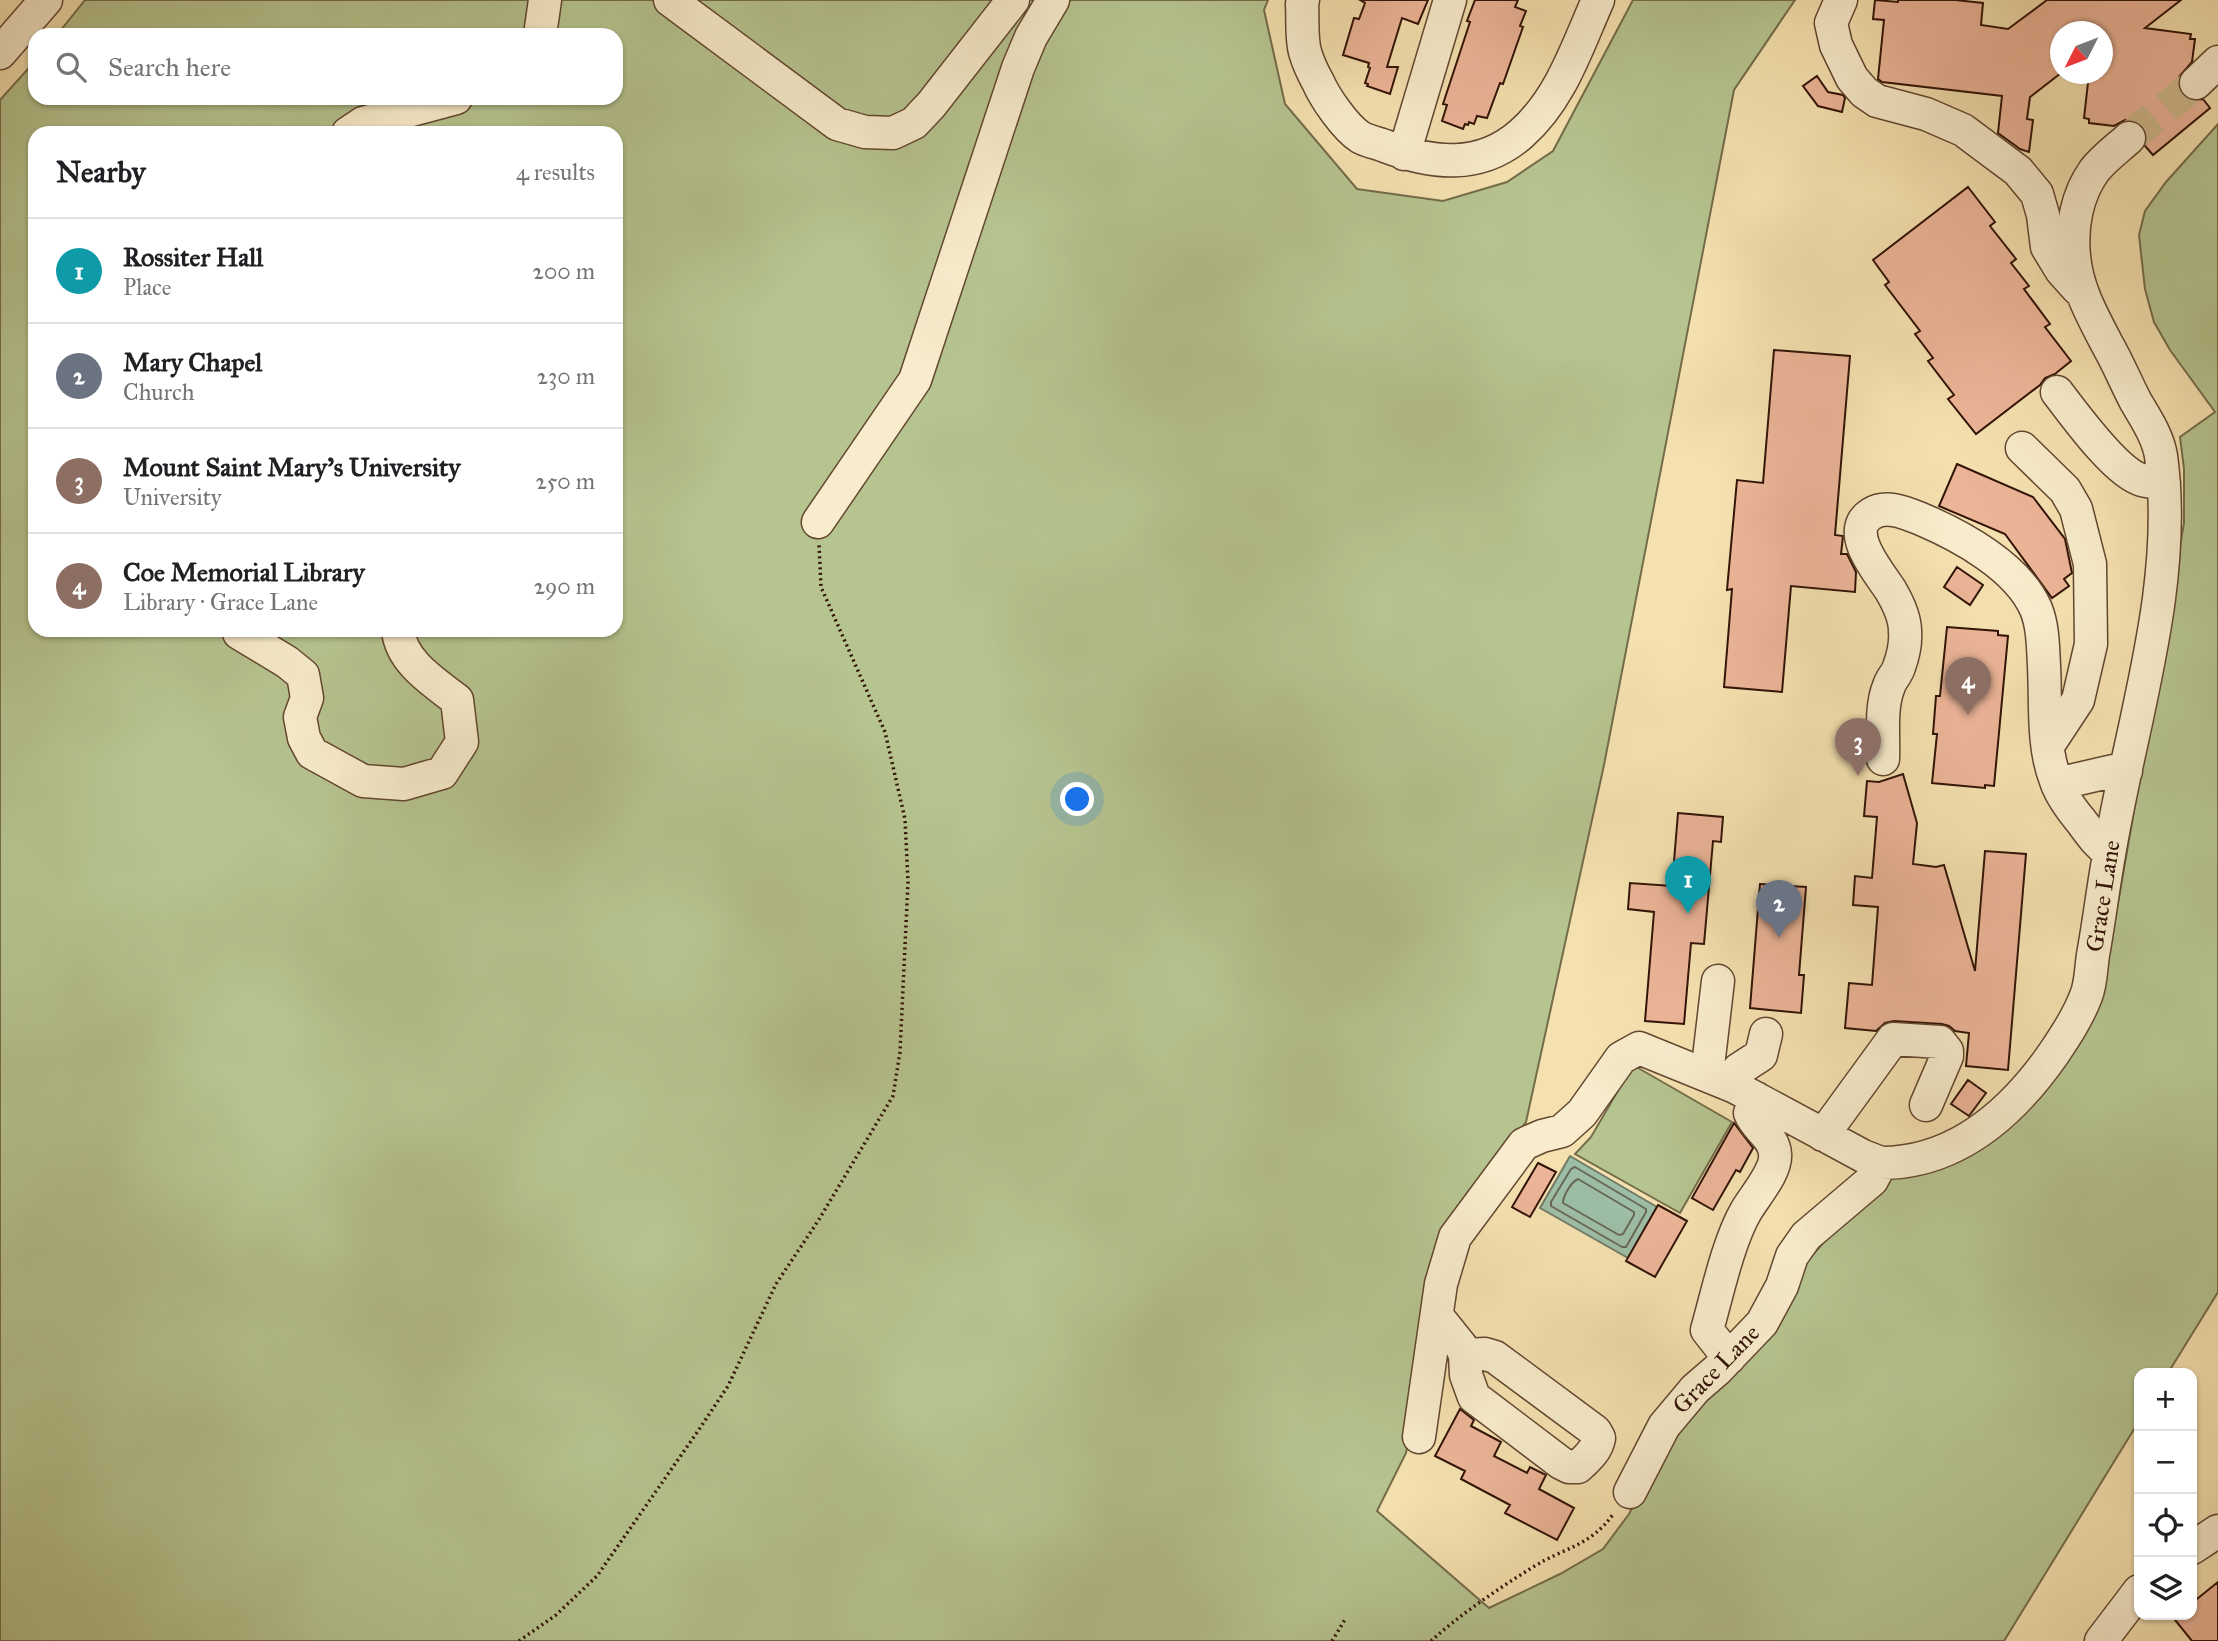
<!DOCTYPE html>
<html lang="en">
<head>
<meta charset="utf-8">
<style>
	body { margin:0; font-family:"IM FELL Great Primer",serif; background:#f6f6f6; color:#202124 }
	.controls { position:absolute; right:21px; bottom:21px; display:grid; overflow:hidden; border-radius:14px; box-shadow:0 2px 5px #0004 }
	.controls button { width:63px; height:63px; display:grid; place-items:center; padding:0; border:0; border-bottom:2px solid #e0e0e0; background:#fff; color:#202124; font:35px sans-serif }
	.compass { position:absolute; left:2050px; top:21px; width:63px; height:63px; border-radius:50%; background:#fff; box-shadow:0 2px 5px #0004; rotate:228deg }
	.you { position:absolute; left:1078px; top:800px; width:24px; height:24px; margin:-18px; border:5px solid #fff; border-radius:50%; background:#1a73e8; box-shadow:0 0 0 10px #1a73e833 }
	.badge { display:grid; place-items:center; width:46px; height:46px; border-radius:50%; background:#ea580c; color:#fff; font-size:23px; font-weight:700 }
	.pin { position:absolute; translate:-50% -58px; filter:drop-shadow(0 2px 4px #0008) }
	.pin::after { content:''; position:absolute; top:37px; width:24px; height:21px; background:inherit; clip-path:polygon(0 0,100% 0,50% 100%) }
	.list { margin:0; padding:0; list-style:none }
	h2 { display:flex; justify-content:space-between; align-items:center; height:91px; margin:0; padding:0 28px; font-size:30px }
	h2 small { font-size:23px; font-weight:400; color:#757577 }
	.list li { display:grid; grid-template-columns:46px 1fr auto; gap:21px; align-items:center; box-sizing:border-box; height:105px; padding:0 28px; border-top:2px solid #e0e0e0 }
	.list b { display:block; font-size:26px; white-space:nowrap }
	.list p { margin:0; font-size:23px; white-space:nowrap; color:#757577 }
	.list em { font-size:23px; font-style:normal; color:#757577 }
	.icon { flex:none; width:38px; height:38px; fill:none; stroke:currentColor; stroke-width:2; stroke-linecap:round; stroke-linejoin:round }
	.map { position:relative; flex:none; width:2218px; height:1641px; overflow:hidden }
	.search { position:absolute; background:#fff; box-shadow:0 2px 5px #0004; left:28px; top:28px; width:595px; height:77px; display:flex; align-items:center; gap:18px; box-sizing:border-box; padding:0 24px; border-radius:21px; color:#757577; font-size:26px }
	.panel { position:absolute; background:#fff; box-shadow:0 2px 5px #0004; left:28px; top:126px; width:595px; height:511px; border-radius:21px }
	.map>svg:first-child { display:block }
</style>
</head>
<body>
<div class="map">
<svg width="2218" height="1641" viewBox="0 0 2218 1641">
	<rect width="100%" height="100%" fill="#f5e1b0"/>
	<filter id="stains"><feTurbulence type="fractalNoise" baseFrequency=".00286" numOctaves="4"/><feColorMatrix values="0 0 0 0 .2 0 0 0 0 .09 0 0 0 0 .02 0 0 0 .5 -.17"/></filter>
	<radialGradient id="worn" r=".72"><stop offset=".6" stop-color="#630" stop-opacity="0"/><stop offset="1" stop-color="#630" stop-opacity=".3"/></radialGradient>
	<path fill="#b6c48f" stroke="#746c4a" stroke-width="2" fill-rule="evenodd" d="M 85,0 L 1268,0 L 1264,10 L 1285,104 L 1357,189 L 1443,201 L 1507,182 L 1553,151 L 1633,0 L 1795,0 L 1734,90 L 1604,765 L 1526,1122 L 1447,1223 L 1406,1453 L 1377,1511 L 1489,1608 L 1560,1574 L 1603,1549 L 1629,1514 L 1669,1434 L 1763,1344 L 1779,1325 L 1801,1268 L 1825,1241 L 1896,1172 L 1950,1161 L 2102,995 L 2184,523 L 2184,469 L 2180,437 L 2215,412 L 2170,350 L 2154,322 L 2145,289 L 2139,235 L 2145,211 L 2166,182 L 2218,124 L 2218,1292 L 2168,1373 L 2139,1373 L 2139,1421 L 2004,1641 L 0,1641 L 0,100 L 35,61 L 35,98 L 616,98 L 616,35 L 57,35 ZM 35,133 L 616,133 L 616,630 L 35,630 Z
		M 1633,1065 L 1732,1122 L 1680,1213 L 1575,1154 L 1591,1137 Z"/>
	<path fill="#9dbea6" stroke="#727a66" stroke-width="2" d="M 1570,1156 L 1657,1207 L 1628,1258 L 1540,1208 Z"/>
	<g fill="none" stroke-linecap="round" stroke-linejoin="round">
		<path stroke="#686856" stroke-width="2" d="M 1575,1167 L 1646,1209 L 1646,1212 L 1626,1247 L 1622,1247 L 1551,1206 L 1551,1202 L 1571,1169 Z
			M 1578,1179 L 1634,1212 L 1634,1215 L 1623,1234 L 1619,1235 L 1563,1203 C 1563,1196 1571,1182 1578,1179 Z"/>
	</g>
	<path fill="#ecb598" stroke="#321306" stroke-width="2" d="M 1360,0 L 1428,0 L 1418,24 L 1402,18 L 1387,67 L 1398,67 L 1390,94 L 1367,86 L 1368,84 L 1365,83 L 1370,68 L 1368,67 L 1369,63 L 1343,55 L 1354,18 L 1359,19 L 1365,3 Z
		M 1475,0 L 1518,0 L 1515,7 L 1526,11 L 1520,26 L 1523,27 L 1503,84 L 1500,83 L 1487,118 L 1477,116 L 1474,124 L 1469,122 L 1468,125 L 1465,124 L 1463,129 L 1442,121 L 1447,105 L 1443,104 L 1470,22 L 1467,21 Z
		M 1875,0 L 1898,2 L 1898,0 L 1955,0 L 1983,3 L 1981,25 L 2008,29 L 2047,0 L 2181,0 L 2145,28 L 2191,34 L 2190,39 L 2195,39 L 2192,62 L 2179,77 L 2178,88 L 2183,96 L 2192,101 L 2203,99 L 2210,108 L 2153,155 L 2145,146 L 2147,135 L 2143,126 L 2135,121 L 2125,120 L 2114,126 L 2089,123 L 2089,119 L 2084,118 L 2089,74 L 2103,74 L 2103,32 L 2061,32 L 2061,73 L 2030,97 L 2027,119 L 2033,120 L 2029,152 L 2020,149 L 1998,133 L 2002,96 L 1882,82 L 1878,79 L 1884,20 L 1873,19 Z
		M 1817,76 L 1828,92 L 1843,95 L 1845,98 L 1842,112 L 1818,106 L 1803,86 Z
		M 1968,187 L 1995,222 L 1990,226 L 2016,259 L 2011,263 L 2029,286 L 2024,289 L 2050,324 L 2045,327 L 2071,361 L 2055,374 L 2045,378 L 2040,385 L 1976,434 L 1948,399 L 1954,395 L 1928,361 L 1933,358 L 1915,334 L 1920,331 L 1885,285 L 1889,282 L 1873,260 Z
		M 1774,350 L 1850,356 L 1835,535 L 1843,536 L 1841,554 L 1847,554 L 1856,572 L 1855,592 L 1791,586 L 1782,692 L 1724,687 L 1732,589 L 1727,590 L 1737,480 L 1763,483 Z
		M 1957,464 L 2033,497 L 2065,539 L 2072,573 L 2064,579 L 2069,586 L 2052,598 L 2005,534 L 1939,506 Z
		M 1957,567 L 1983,585 L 1970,605 L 1944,587 Z
		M 1947,627 L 1998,631 L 1998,635 L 2008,636 L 1994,786 L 1985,785 L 1985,788 L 1932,783 L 1937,734 L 1933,734 L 1936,696 L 1940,696 Z
		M 1903,774 L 1917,823 L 1913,864 L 1936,867 L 1944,865 L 1975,971 L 1985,851 L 2026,854 L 2008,1070 L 1966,1066 L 1969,1033 L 1955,1031 L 1949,1026 L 1942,1024 L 1894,1021 L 1885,1023 L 1876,1031 L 1845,1028 L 1849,983 L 1872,985 L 1878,907 L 1853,905 L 1855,876 L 1872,878 L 1877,817 L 1864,816 L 1867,781 L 1879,782 Z
		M 1678,813 L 1723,817 L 1721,842 L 1713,841 L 1704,944 L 1691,943 L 1684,1024 L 1645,1021 L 1654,912 L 1628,909 L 1630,883 L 1672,886 Z
		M 1760,884 L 1806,887 L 1799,975 L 1804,975 L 1801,1013 L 1750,1008 Z
		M 1968,1080 L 1986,1093 L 1969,1116 L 1951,1104 Z
		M 1734,1123 L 1753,1148 L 1740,1172 L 1736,1170 L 1713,1210 L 1692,1198 Z
		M 1538,1163 L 1556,1172 L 1530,1217 L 1512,1207 Z
		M 1658,1205 L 1687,1221 L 1655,1277 L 1626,1261 Z
		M 1460,1409 L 1474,1420 L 1471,1426 L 1501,1442 L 1494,1456 L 1527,1473 L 1530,1467 L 1546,1475 L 1539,1489 L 1574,1508 L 1557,1540 L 1505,1513 L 1510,1505 L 1461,1479 L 1465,1471 L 1435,1456 Z
		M 2218,1582 L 2218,1641 L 2192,1641 L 2171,1615 L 2192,1615 L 2192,1603 Z"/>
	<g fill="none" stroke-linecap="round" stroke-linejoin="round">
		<path stroke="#ceb88e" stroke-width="32" stroke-dasharray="32 16" stroke-linecap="butt" d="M 2129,138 L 2196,83"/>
		<g stroke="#634630" stroke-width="35">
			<path id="minor" d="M 670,0 L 837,124 L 865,132 L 893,133 L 914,123 L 931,105 L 1013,0
				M 1303,0 L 1302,4 C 1303,19 1301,37 1305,52 C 1308,62 1313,73 1318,82 C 1325,98 1345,127 1360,137 C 1367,141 1377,143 1385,146 C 1432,164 1480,170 1521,134 C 1561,99 1577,47 1598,0
				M 1841,0 L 1831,23 L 1836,45 L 1852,78 L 1864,92 L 1877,101 L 1926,114 L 1963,130 L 2018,171 L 2037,194 L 2043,215 L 2047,247 L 2061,270 L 2078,289
				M 540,35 L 545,0
				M 0,53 L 46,0
				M 2196,83 L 2218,62
				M 348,133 L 363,123 L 456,98
				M 1404,154 L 1450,0
				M 2057,392 C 2074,414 2116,473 2142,480 C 2149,482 2157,482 2164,483
				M 2022,448 L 2065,490 L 2076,509 L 2090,564 L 2091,644 L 2078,700 L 2049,744
				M 818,522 L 915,380 L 1018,68 L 1031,37 L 1053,0
				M 239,633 L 287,662 L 303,675 L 307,698 L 300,717 L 304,738 L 312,753 L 363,781 L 404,784 L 442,773 L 462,742 L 457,700 C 434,682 401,662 398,630
				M 1883,759 C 1884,736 1880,707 1889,686 C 1891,679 1897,674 1899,667 C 1903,656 1906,643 1905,631 C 1905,617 1898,603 1891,591 C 1880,573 1843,532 1871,514 C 1886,504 1906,513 1921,519 C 1961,536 2018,567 2036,609 C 2043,626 2043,647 2044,666 C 2046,703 2042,746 2056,781 C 2061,796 2071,809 2081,821 C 2090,833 2097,844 2109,852
				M 2057,784 L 2113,771 L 2126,771
				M 1707,1075 L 1718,981
				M 1731,1085 L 1738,1070 L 1761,1055 L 1766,1034
				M 1823,1135 L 1893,1039 L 1940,1042 L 1947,1051 L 1947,1056 L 1926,1105
				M 1437,1316 L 1461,1346 L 1465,1355 L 1466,1375 L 1474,1397 L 1561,1463 L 1569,1467 L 1578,1467 C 1587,1459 1597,1450 1599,1438 L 1595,1431 L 1495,1357 L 1485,1354 L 1465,1355
				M 1729,1358 L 1707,1330 C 1717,1295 1728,1242 1746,1211 C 1754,1197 1777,1171 1775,1154 C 1774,1136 1756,1129 1750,1113 L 1756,1098
				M 1419,1437 L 1441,1284 L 1455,1237 L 1524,1144 L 1542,1136 L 1562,1131 L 1582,1113 L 1621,1058 L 1639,1048 L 1735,1087 L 1863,1156 L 1881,1163
				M 1630,1492 L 1664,1426 L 1695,1389 L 1717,1370 L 1762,1323 L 1782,1286 L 1792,1256 L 1806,1236 L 1872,1180 L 1881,1163 C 1957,1163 2013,1112 2054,1053 C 2066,1035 2078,1017 2086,996 C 2091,984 2091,968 2093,955 C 2099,922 2103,888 2109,855 C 2130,726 2179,587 2161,456 C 2158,437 2146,419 2136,402 C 2126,383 2118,363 2107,344 C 2092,315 2077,289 2074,256 C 2071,226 2077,195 2094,171 C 2103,159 2118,148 2129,138
				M 2192,1548 L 2218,1531
				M 2101,1641 L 2139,1591"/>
		</g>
		<path stroke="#321306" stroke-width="3.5" stroke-dasharray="2 3.5" stroke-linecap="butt" d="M 519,1641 L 556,1615 L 597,1576 L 698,1431 L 728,1386 L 776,1284 L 818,1221 L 893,1096 L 900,1052 L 908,882 L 905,819 L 885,732 L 821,587 L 819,545
			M 1332,1641 L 1346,1618
			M 1431,1641 C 1462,1613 1498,1589 1533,1567 C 1565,1547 1590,1547 1614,1513"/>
		<use href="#minor" stroke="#f8eccc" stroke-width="32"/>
	</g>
	<g text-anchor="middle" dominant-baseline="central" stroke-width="6" stroke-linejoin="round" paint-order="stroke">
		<g font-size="24" fill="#321306" stroke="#f8eccc">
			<text transform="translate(2103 896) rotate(-81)">Grace Lane</text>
			<text transform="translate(1716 1369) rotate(-46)">Grace Lane</text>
		</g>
	</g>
	<rect width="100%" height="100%" filter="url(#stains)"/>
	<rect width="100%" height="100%" fill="url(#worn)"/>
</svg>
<div class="controls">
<button>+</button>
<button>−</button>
<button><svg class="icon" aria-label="locate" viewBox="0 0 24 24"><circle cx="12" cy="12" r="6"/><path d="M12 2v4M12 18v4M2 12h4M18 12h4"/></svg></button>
<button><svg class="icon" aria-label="layers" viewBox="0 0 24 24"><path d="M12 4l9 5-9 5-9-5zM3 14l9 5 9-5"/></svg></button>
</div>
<svg class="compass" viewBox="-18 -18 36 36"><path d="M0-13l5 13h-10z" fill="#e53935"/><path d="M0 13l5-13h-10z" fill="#757577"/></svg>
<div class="you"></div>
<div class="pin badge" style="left:1688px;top:914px;background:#0f9aa8">1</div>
<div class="pin badge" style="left:1779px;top:938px;background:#6b7280">2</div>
<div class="pin badge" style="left:1858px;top:776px;background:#8d6e63">3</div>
<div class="pin badge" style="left:1968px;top:715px;background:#8d6e63">4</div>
<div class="search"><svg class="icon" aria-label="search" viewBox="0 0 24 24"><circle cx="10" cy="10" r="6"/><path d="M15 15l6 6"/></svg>Search here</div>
<section class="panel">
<h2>Nearby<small>4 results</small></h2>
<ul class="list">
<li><span class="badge" style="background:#0f9aa8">1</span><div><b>Rossiter Hall</b><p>Place</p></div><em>200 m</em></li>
<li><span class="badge" style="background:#6b7280">2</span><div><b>Mary Chapel</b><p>Church</p></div><em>230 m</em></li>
<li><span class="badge" style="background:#8d6e63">3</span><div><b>Mount Saint Mary's University</b><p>University</p></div><em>250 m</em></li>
<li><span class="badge" style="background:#8d6e63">4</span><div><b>Coe Memorial Library</b><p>Library · Grace Lane</p></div><em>290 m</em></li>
</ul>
</section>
</div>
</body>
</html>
